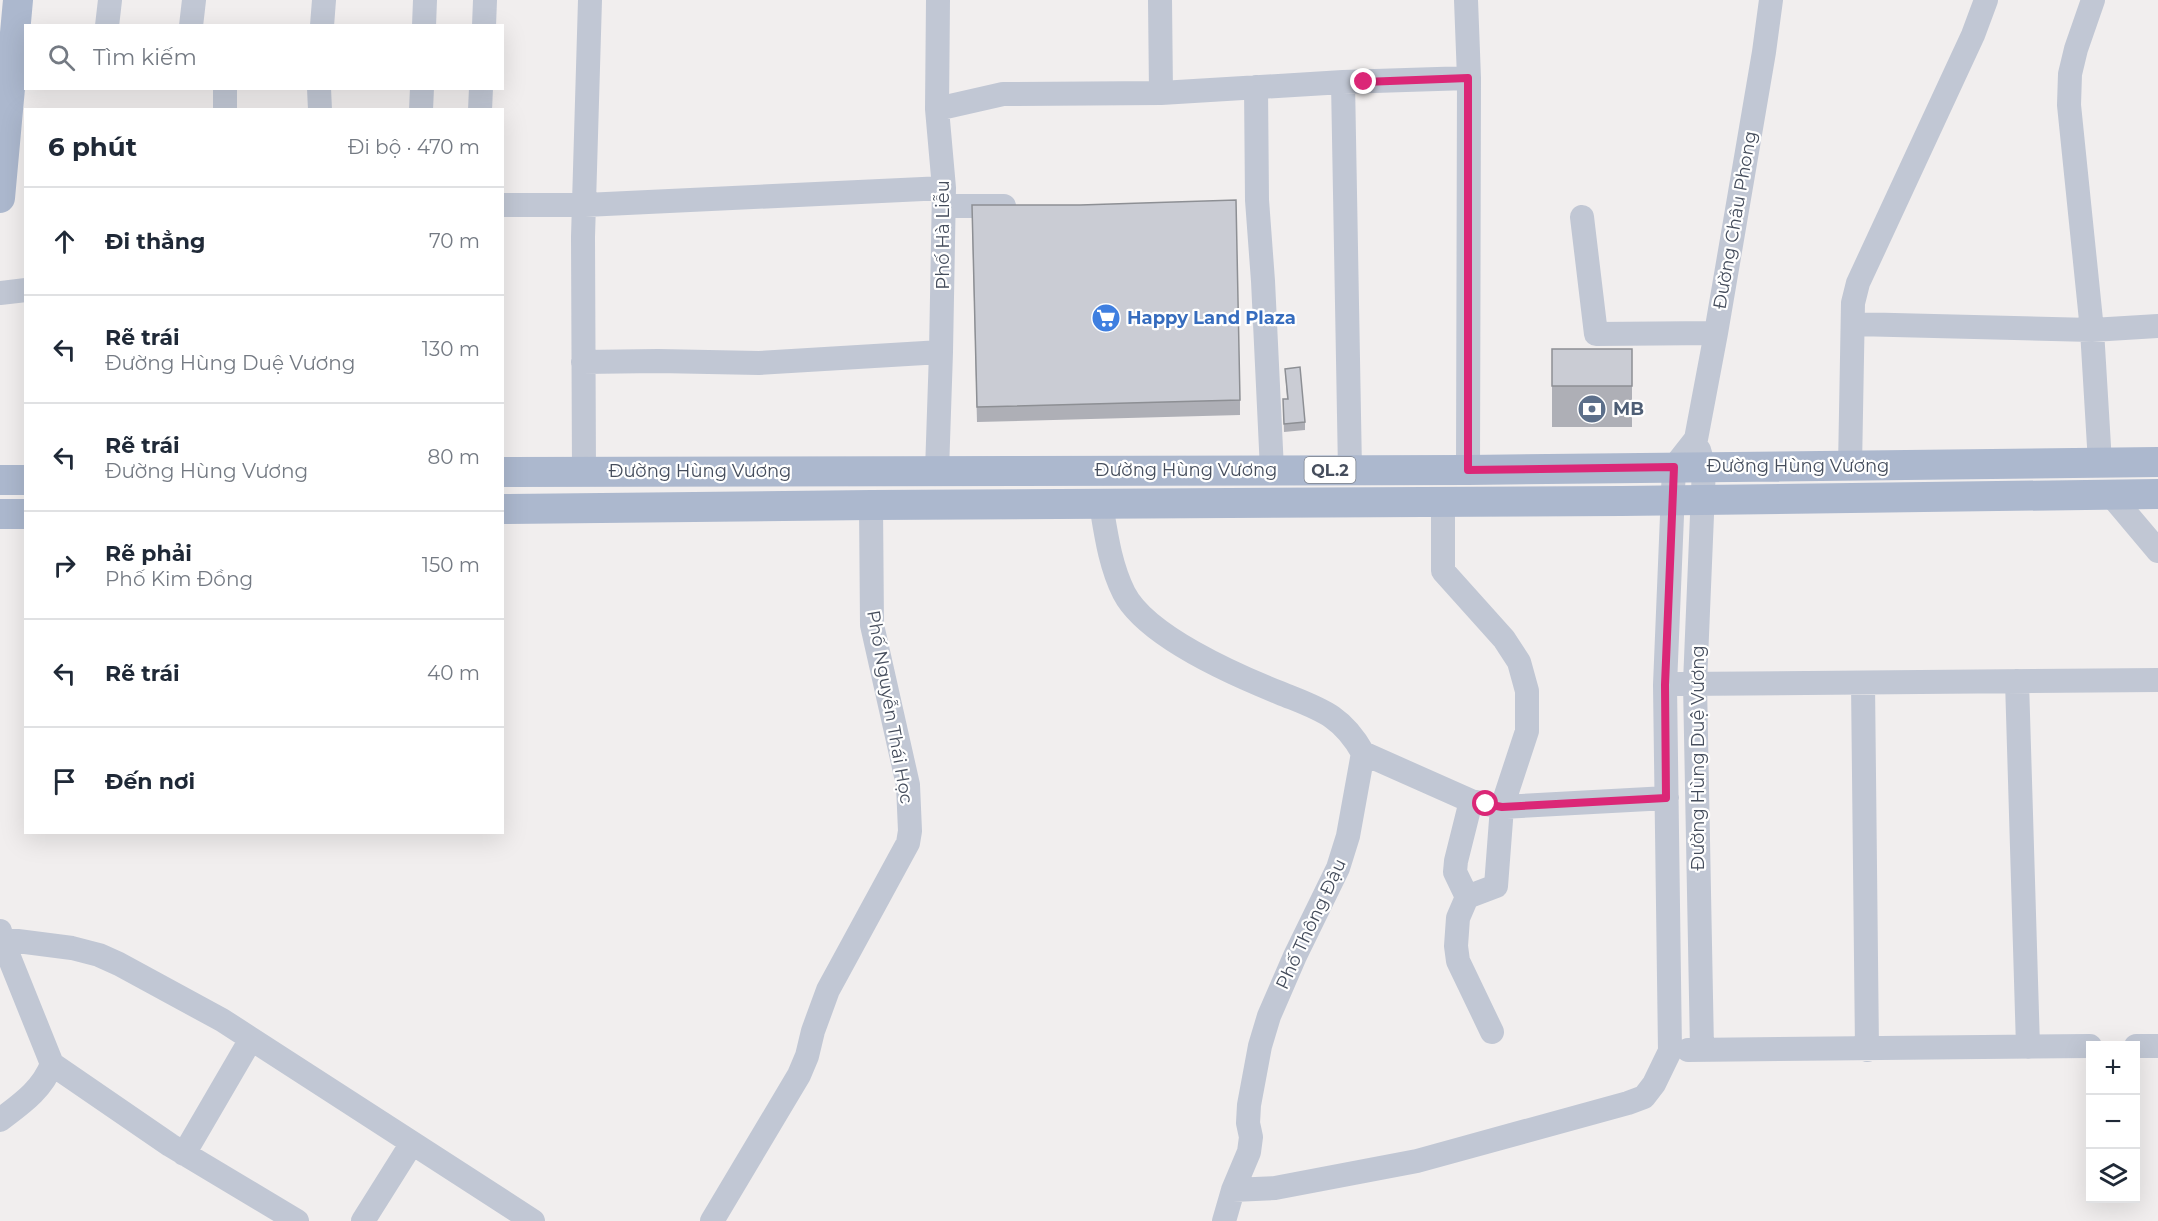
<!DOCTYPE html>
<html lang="vi">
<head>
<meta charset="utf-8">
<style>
	body { margin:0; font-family:Montserrat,sans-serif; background:#f2f2f3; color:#1f2937 }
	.controls { position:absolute; right:18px; bottom:18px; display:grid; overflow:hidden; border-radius:0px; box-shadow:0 6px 24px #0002 }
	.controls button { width:54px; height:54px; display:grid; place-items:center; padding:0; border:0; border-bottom:2px solid #e0e1e3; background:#fff; color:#1f2937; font:30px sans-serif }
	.stop { position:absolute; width:18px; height:18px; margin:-14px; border:4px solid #db2777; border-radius:50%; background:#fff }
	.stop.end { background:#db2777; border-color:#fff; box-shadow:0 2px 6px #0008 }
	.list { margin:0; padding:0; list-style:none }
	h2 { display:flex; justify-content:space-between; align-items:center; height:78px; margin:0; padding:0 24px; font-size:26px }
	h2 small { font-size:20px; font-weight:400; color:#747a83 }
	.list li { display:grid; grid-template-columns:39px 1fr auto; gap:18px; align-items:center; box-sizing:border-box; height:108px; padding:0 24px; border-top:2px solid #e0e1e3 }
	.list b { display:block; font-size:22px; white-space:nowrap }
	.list p { margin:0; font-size:20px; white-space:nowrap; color:#747a83 }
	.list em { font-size:20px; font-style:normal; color:#747a83 }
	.icon { flex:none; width:33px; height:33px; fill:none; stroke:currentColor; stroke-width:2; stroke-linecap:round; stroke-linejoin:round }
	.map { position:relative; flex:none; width:2158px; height:1221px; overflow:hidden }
	.search { position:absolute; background:#fff; box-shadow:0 6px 24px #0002; left:24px; top:24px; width:480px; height:66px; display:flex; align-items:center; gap:15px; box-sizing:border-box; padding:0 21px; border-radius:0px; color:#747a83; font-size:22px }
	.panel { position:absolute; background:#fff; box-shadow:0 6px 24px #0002; left:24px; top:108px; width:480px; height:726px; border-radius:0px }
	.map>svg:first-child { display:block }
</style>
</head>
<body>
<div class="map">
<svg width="2158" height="1221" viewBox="0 0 2158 1221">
	<rect width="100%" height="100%" fill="#f1eeee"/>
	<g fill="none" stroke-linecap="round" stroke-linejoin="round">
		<path stroke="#c1c7d4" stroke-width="24" d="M 1160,0 L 1161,93
			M 1466,0 L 1469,78 L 1468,470
			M 2093,0 L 2076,49 L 2070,74 L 2069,105 L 2092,330 L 2100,463
			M 107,26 L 110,0
			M 191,26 L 194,0
			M 322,26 L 324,0
			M 424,26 L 425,0
			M 484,26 L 485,0
			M 1343,82 L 1350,470
			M 1256,87 L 1257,200 L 1263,281 L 1272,470
			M 319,88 L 320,110
			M 937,109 L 1003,94 L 1161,93 L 1343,82 L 1469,78
			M 225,110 L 225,88
			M 421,110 L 422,88
			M 480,110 L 481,88
			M 502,205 L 585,205 L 944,188
			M 944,206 L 1004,206
			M 1582,217 L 1596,334 L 1716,333
			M 0,293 L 26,290
			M 1854,324 L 2092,330 L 2158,326
			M 583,362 L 658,361 L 759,363 L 941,352
			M 1699,450 L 1704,467 L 1695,683 L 1702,1049
			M 1850,467 L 1853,303 L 1858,283 L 1973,35 L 1986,0
			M 937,471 L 941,352 L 944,188 L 937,109 L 938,0
			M 584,472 L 583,237 L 590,0
			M 2110,494 L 2158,551
			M 1443,502 L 1443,571 L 1504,639 L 1519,662 L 1527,691 L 1527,731 L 1502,807 L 1496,886 L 1467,897 L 1458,918 L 1456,946 L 1458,961 L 1492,1032
			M 1101,504 C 1106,534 1110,565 1124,593 C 1146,636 1235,675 1280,693 C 1319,709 1341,714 1363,753 L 1348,836 L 1338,868 L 1295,956 L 1269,1016 L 1260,1046 L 1249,1105 L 1248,1123 L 1251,1137 L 1249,1152 L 1233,1190 L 1224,1221
			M 2017,681 L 2028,1047
			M 1863,683 L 1867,1050
			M 1679,684 L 2158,680
			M 1363,753 L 1471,801 L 1502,807 L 1667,798
			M 1467,897 L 1455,872 L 1456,861 L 1471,801
			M 0,931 L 5,947 L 52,1064 C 42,1090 21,1104 0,1120
			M 2,939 L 72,948 L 99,955 L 119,964 L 222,1020 L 533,1221
			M 2136,1046 L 2158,1046
			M 1688,1050 L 2090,1046
			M 1670,1051 L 1665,685 L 1674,467 L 1696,439 L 1716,333 L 1764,52 L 1771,0
			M 52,1064 L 170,1145 L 297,1221
			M 184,1154 L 251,1039
			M 1233,1190 L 1275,1188 L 1417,1161 L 1628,1103 L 1644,1097 L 1654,1084 L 1670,1051
			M 363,1221 L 412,1143
			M 712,1221 L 799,1075 L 807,1056 L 813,1031 L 828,990 L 908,843 L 910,831 L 908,785 L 872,625 L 871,505"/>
		<path stroke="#acb8ce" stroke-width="30" d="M 0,198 L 18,0
			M 502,472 L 1468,470 L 2158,462
			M 0,480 L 26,480
			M 502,509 L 871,505 L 1622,501 L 2158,494
			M 0,514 L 26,514"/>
	</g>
	<path fill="#aeafb6" d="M 972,221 L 1240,400 L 1240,415 L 977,422 Z
		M 1552,349 L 1632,349 L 1632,427 L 1552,427 Z
		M 1285,369 L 1305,422 L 1305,430 L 1284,432 L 1283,399 L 1287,399 Z"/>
	<path fill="#caccd4" stroke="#8d8f94" stroke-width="1.5" d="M 1236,200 L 1240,400 L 977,407 L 972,205 L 1080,205 Z
		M 1552,349 L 1632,349 L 1632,386 L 1552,386 Z
		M 1300,367 L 1305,422 L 1284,424 L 1283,399 L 1288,399 L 1285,369 Z"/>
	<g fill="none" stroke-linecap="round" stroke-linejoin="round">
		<path stroke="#db2777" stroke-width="8" d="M 1364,82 L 1468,78 L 1468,470 L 1674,467 L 1665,685 L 1666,798 L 1502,807 L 1486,804"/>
	</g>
	<defs>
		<g id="supermarket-disc" transform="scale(1.5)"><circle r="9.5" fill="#3f7fe0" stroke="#fff"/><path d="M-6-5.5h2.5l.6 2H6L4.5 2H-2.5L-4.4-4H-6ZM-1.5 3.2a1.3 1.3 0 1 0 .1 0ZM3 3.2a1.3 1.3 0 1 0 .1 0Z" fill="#fff"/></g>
		<g id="bank-disc" transform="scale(1.5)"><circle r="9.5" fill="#5c6f8a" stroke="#fff"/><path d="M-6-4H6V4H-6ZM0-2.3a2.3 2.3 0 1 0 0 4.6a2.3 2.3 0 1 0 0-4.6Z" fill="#fff"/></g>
	</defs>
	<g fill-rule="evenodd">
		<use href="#supermarket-disc" x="1106" y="318"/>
		<use href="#bank-disc" x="1592" y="409"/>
	</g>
	<g text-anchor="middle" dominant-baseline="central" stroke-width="4.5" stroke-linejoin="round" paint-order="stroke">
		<rect fill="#fff" stroke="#7d828d" stroke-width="1.5" x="1304.5" y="457" width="51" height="26" rx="4.5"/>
		<g font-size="16" font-weight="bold" fill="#454d5c">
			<text x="1330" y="470">QL.2</text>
		</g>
		<g font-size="18" fill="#454d5c" stroke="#fff">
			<text transform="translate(1735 220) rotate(-80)">Đường Châu Phong</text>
			<text transform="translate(943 235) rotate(-90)">Phố Hà Liễu</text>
			<text x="1798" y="466">Đường Hùng Vương</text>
			<text x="1186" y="470">Đường Hùng Vương</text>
			<text x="700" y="471">Đường Hùng Vương</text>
			<text transform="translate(890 707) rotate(80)">Phố Nguyễn Thái Học</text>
			<text transform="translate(1698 758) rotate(-90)">Đường Hùng Duệ Vương</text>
			<text transform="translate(1311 924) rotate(-65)">Phố Thông Đậu</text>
		</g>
		<g font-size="18" font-weight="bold" fill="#366cbe" stroke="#fff" text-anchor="start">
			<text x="1127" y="318">Happy Land Plaza</text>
		</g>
		<g font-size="18" font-weight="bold" fill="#4e5e75" stroke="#fff" text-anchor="start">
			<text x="1613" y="409">MB</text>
		</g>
	</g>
</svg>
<div class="controls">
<button>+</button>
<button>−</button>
<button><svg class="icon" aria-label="layers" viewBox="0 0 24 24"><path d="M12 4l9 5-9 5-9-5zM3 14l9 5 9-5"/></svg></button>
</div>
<div class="stop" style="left:1486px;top:804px"></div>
<div class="stop end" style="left:1364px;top:82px"></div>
<div class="search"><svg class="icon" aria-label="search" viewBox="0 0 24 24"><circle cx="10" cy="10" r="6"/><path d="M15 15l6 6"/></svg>Tìm kiếm</div>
<section class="panel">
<h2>6 phút<small>Đi bộ · 470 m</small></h2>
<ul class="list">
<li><svg class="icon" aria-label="ahead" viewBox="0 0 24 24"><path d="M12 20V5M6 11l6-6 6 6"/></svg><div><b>Đi thẳng</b></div><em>70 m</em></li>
<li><svg class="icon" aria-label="left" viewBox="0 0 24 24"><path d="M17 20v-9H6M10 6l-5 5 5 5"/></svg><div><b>Rẽ trái</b><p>Đường Hùng Duệ Vương</p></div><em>130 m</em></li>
<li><svg class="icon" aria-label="left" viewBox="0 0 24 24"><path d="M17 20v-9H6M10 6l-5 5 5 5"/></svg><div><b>Rẽ trái</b><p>Đường Hùng Vương</p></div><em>80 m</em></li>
<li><svg class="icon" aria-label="right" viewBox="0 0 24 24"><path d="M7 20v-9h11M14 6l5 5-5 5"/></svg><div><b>Rẽ phải</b><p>Phố Kim Đồng</p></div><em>150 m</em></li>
<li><svg class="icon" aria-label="left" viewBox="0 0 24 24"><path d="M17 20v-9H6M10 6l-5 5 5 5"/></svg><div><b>Rẽ trái</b></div><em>40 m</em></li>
<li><svg class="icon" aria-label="arrive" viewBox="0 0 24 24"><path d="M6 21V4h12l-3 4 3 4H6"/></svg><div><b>Đến nơi</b></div></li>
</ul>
</section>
</div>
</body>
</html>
